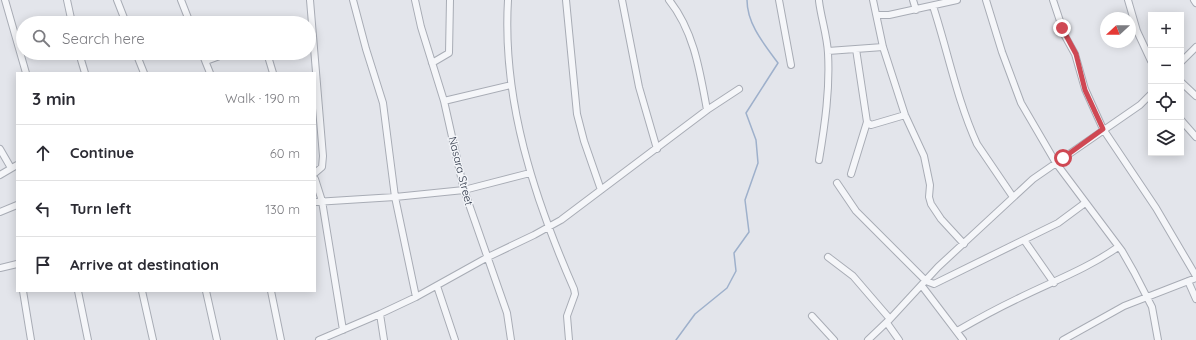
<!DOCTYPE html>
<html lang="en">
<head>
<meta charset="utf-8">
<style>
	body { margin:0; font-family:Quicksand,sans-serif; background:#f2f2f3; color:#2b2b33 }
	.controls { position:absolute; right:12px; top:12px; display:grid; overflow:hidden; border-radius:0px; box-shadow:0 2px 10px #0003 }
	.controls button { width:36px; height:36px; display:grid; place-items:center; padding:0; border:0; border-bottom:1px solid #e1e1e2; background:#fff; color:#2b2b33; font:20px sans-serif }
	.compass { position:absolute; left:1100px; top:12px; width:36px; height:36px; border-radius:50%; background:#fff; box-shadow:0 2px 10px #0003; rotate:249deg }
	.stop { position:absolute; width:12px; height:12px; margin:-9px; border:3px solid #cf4853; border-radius:50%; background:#fff }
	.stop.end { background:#cf4853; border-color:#fff; box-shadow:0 1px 4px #0008 }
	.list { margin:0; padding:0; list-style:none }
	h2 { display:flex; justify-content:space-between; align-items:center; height:52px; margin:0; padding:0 16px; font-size:17px }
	h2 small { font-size:13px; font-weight:400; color:#7c7c81 }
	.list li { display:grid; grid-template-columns:26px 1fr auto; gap:12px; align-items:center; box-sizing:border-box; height:56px; padding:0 16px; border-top:1px solid #e1e1e2 }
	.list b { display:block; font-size:15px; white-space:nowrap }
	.list em { font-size:13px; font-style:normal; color:#7c7c81 }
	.icon { flex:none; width:22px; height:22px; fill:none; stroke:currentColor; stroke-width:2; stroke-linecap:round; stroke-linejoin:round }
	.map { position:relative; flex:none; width:1196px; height:340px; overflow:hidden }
	.search { position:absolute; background:#fff; box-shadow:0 2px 10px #0003; left:16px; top:16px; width:300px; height:44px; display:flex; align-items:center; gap:10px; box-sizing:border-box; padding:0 14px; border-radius:22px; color:#7c7c81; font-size:15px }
	.panel { position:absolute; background:#fff; box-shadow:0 2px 10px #0003; left:16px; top:72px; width:300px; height:220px; border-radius:0px }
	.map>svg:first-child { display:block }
</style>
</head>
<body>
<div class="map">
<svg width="1196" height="340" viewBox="0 0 1196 340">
	<rect width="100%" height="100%" fill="#e3e5eb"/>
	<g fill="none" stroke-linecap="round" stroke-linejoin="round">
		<path stroke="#9eb0cb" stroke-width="1.5" d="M 676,340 L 695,314 L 727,288 L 736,271 L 734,253 L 749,232 L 745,200 L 758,163 L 756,140 L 746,113 L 778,63 C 764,44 747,24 747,0"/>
		<g stroke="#a8acb5" stroke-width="8">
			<path id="minor" d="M 5,0 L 26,73
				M 67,0 L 72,23
				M 117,0 L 126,23
				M 181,0 L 190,23
				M 310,0 L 323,156 L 322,167 L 315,173
				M 353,0 L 366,49 L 383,103 L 395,197 L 416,297
				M 415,0 L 421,27 L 444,101 L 464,190 L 507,313 L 511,340
				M 508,0 C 502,100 534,198 574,289 L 575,294 L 567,316 L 569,340
				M 566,0 L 577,114 L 584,141 L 601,190
				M 622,0 L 639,87 L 657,149
				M 669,0 C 694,31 700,72 707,110
				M 779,0 L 791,65
				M 873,0 L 883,47 L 905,115 L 924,156 L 930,185 L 929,197 L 931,204 L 941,219 L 964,244
				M 913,0 L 916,10
				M 986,0 L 1002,52 L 1021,103 L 1056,163 L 1122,251 L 1134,272 L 1152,307 L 1158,340
				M 1053,0 L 1065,36 L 1075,54 L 1085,89 L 1103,129 L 1156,208 L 1196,276
				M 1128,0 L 1137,31 L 1151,61
				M 1194,0 L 1196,3
				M 819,1 C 821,18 827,35 828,53 C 830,89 825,124 819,160
				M 933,6 C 948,52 957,100 977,144 L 1013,197
				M 877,15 L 889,15 L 957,0
				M 856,49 L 867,122 L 871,125 L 905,115
				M 828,51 L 883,47
				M 79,53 L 85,73
				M 136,53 L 144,73
				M 202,53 L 210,73
				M 267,53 L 273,73
				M 206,61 L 228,53
				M 1181,62 L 1196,47
				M 432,63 L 449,53 L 450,0
				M 1181,82 L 1196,96
				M 444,101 L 511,85
				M 1181,120 L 1196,137
				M 0,149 L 11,168
				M 851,174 L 867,122
				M 0,175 L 17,165
				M 315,179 L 322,201 L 343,330
				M 837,183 L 856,211 L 926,281 L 934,284 L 1058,223 L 1085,203
				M 315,202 L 395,197 L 464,190 L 530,173
				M 0,212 L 17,205
				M 1024,240 L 1054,283
				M 828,257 L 853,276 L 890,319
				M 0,268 L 17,264
				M 1188,281 L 1196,299
				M 437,286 L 455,340
				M 922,286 L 963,340
				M 23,291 L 31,340
				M 78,291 L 88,340
				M 142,291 L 153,340
				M 206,291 L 217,340
				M 271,291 L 281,340
				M 380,314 L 384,340
				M 812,316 L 834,340
				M 887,323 L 899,340
				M 957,331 C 976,320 996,309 1017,299 C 1051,282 1087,269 1118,247
				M 319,340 L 380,314 L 416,297 L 488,257 L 534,235 L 561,220 L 707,110 L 739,89
				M 868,340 L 890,319 L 938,267 L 1033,179 L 1140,105 L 1151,94
				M 1063,340 L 1124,306 L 1196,278"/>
		</g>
		<use href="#minor" stroke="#f5f6f9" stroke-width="6"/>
	</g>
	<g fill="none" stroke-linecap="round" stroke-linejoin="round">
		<path stroke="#cf4853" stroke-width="5" d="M 1062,28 L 1076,54 L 1085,90 L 1103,129 L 1063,158"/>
	</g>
	<g text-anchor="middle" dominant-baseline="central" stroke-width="3" stroke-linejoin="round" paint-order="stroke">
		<g font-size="11" fill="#2a3243" stroke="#f2f4f8">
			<text transform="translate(461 171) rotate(76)">Nasara Street</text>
		</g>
	</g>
</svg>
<div class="controls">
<button>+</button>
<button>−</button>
<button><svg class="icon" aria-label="locate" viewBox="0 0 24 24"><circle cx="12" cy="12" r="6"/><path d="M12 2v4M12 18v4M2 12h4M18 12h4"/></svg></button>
<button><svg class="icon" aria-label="layers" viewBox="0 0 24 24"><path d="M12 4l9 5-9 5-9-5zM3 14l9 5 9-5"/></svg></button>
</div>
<svg class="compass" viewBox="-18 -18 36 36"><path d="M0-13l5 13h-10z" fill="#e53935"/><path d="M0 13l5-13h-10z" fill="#7c7c81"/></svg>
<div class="stop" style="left:1063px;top:158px"></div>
<div class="stop end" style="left:1062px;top:28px"></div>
<div class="search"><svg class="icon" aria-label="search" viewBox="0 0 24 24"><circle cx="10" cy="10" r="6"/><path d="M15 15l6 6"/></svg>Search here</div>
<section class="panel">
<h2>3 min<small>Walk · 190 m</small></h2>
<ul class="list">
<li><svg class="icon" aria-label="ahead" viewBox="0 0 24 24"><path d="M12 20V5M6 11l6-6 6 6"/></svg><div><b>Continue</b></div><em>60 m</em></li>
<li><svg class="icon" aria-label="left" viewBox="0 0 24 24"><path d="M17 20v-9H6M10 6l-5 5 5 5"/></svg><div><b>Turn left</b></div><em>130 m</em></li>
<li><svg class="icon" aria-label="arrive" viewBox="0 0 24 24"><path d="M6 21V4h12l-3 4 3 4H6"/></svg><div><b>Arrive at destination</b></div></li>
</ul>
</section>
</div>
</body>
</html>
